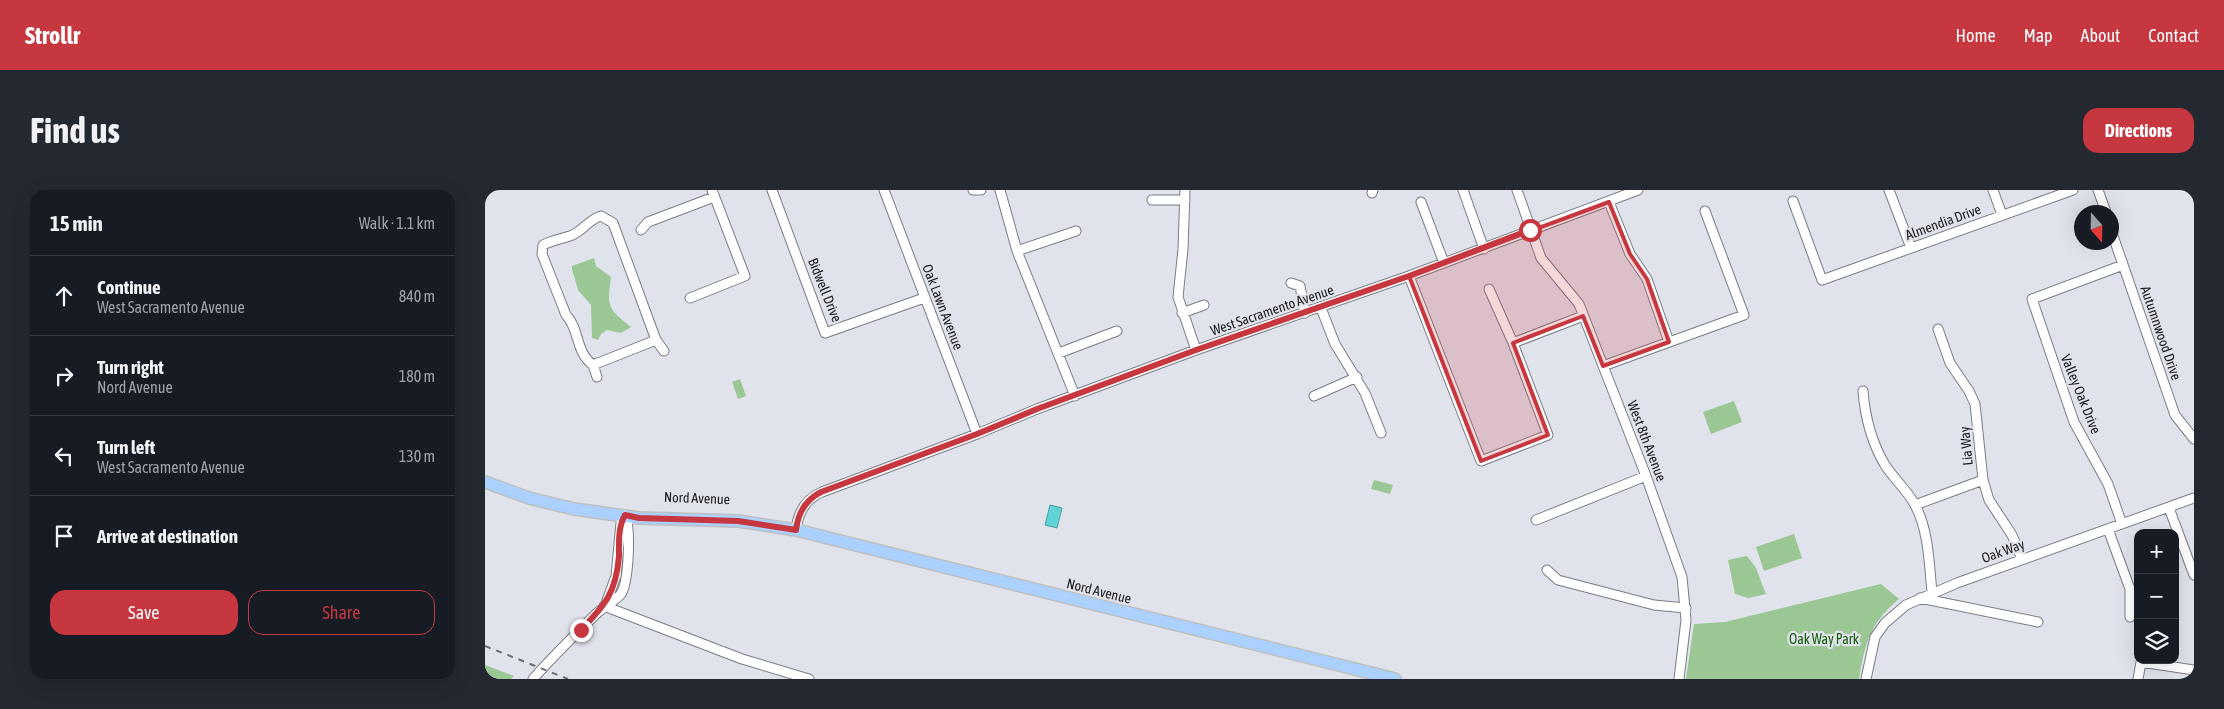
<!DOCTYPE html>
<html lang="en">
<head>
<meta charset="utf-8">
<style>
	body { margin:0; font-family:"Asap Condensed",sans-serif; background:#242831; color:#f1f3f6 }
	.controls { position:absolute; right:15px; bottom:15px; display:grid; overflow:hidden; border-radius:10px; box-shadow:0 5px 20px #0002 }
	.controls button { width:45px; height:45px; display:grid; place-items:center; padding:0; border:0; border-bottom:1px solid #363941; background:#171b24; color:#f1f3f6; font:25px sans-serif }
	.compass { position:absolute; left:1589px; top:15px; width:45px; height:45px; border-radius:50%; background:#171b24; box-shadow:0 5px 20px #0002; rotate:160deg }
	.stop { position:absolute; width:15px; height:15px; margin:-11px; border:4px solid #c7373f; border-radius:50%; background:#fff }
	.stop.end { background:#c7373f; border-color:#fff; box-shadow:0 1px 5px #0008 }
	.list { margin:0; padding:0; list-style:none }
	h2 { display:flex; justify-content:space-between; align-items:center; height:65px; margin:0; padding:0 20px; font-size:21px }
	h2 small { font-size:16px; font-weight:400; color:#9ea1a6 }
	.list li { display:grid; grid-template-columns:32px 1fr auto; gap:15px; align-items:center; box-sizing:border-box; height:80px; padding:0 20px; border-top:1px solid #363941 }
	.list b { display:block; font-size:19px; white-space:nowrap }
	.list p { margin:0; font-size:16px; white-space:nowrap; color:#9ea1a6 }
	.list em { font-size:16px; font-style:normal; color:#9ea1a6 }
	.actions { display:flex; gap:10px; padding:15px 20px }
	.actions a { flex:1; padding:11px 0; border:1px solid #c7373f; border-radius:15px; text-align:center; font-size:18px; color:#c7373f }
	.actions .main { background:#c7373f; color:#fff }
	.icon { flex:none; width:28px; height:28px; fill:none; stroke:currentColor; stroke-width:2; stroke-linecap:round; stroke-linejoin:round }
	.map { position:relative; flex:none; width:1709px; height:489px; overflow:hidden; border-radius:15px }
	header { display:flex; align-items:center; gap:30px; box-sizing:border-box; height:70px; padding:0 25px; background:#c7373f; color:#fff }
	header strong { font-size:24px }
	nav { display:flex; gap:28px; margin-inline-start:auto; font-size:18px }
	.intro { display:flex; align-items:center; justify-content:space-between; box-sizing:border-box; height:120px; padding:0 30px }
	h1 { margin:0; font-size:35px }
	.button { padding:12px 22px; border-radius:15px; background:#c7373f; color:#fff; font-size:18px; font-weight:700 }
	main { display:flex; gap:30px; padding:0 30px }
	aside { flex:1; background:#171b24; border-radius:15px; box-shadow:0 5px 20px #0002 }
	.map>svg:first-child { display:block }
</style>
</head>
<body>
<header>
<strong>Strollr</strong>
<nav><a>Home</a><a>Map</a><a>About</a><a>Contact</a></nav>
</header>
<div class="intro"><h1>Find us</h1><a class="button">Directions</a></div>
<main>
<aside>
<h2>15 min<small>Walk · 1.1 km</small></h2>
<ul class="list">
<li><svg class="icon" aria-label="ahead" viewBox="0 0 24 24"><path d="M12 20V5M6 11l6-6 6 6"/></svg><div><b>Continue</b><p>West Sacramento Avenue</p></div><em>840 m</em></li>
<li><svg class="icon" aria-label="right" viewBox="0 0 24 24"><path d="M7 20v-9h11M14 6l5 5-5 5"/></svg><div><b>Turn right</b><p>Nord Avenue</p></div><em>180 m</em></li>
<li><svg class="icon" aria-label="left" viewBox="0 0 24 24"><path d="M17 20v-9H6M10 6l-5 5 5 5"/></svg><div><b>Turn left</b><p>West Sacramento Avenue</p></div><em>130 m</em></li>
<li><svg class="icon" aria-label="arrive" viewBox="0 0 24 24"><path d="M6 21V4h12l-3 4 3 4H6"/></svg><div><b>Arrive at destination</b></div></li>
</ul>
<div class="actions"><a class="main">Save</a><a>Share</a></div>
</aside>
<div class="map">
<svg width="1709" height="489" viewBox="0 0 1709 489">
	<rect width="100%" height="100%" fill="#e0e3eb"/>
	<path fill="#9ac793" d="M 109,68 L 111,76 L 126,87 C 122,116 122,118 146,137 L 136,143 L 122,140 L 116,144 L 113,150 L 107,148 L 106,115 L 93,100 L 87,79 L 87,76 Z
		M 255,189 L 261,206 L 253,209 L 247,192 Z
		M 1249,211 L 1257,232 L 1226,244 L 1218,222 Z
		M 889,290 L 908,295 L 905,304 L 886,299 Z
		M 1309,344 L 1317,368 L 1279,381 L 1271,357 Z
		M 1262,366 L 1271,378 L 1281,404 L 1263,408 L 1250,404 L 1243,370 Z
		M 1396,394 L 1414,409 C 1385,433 1380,453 1374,489 L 1201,489 L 1209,434 L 1240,432 Z
		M 0,475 L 29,486 L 26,489 L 0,489 Z"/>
	<path fill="#60d4d4" stroke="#4b9c9d" d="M 565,315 L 577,318 L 572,338 L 560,335 Z"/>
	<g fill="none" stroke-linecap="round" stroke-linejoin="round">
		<g stroke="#7a7d84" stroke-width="11">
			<path id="minor" d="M 287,0 L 340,143 L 439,108
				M 399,0 L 492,244
				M 488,0 L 496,0
				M 515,0 L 532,61 L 590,206
				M 700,0 L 698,59 L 693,107 L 711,160
				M 978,0 L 999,59
				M 1032,0 L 1056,68 L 1094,114 L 1161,286 L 1197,387 L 1201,430 L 1194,489
				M 1404,0 L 1426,58
				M 1508,0 L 1517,25
				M 1613,0 L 1621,22
				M 887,3 L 888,0
				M 667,10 L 700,10
				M 1308,11 L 1337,90 L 1588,0
				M 936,12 L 959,73
				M 1124,12 L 1145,64 L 1162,89 L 1184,152
				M 156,40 L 163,32 L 229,7
				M 1626,40 L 1690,225 L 1709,249
				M 532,61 L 591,41
				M 924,86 L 996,271 L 1063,245 L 1028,153 L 1004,99
				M 806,93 L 815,96 L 820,123
				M 205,108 L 260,86 L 227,0
				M 836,118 L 850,154 L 880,203 L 896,243
				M 697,123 L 719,115
				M 1453,139 L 1465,173 L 1484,201 L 1490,214 L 1498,290 L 1504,310 L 1527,345 L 1537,369
				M 171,150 L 108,175 C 90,162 95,139 81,125 L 57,64 L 58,55 C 67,50 76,49 85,46 C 97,42 104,29 116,26 L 128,33 L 171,150 L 179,161
				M 1028,153 L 1098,126
				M 574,163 L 632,141
				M 108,175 L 112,187
				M 1118,176 L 1259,125 L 1220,21
				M 1378,201 C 1380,227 1387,253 1400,275 C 1409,289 1423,301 1430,315 C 1444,341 1444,374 1447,402
				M 829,206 L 872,187
				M 1430,315 L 1498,290
				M 1684,318 L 1709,385
				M 1051,330 L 1161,286
				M 1637,334 L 1623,294 L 1589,232 L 1547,109 L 1638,75
				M 1623,339 L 1645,399 L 1645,427
				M 311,340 C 313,323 320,309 337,302 L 492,244 L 552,219 L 711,160 L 924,86 L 1153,0
				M 1062,380 L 1073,390 L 1169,415 L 1201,418
				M 1435,408 L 1553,432
				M 119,416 L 257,469 L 324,489
				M 120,416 L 131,386 L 136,333 L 140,325
				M 48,489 C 68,466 90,445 112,423 C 119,417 130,411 136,404 C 144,391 146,338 140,325
				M 1381,489 L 1390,447 L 1400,433 L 1421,415 L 1472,393 L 1709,308
				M 1653,489 L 1656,472 L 1709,480"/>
		</g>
		<g stroke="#bfbfc0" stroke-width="14">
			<path id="major" d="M 0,292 L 44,308 L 89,319 L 154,328 L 253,331 L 311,340 L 910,489"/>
		</g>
		<use href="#minor" stroke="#fff" stroke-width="9"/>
		<use href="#major" stroke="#abd1fe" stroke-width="11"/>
		<path stroke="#6b6d72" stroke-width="2" stroke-dasharray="6 6" stroke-linecap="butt" d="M 0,456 L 83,489"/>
	</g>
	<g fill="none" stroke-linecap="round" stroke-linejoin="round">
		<path stroke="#c7373f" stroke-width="6" d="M 96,440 C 120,415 131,403 134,366 C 134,352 133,337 140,325 L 154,328 L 253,331 L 311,340 C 313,323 320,310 336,302 L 492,244 L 552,219 L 711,160 L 924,86 L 1045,40"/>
	</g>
	<path fill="#c7373f" fill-opacity="0.2" stroke="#c7373f" stroke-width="4" stroke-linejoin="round" d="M 1124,12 L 1145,64 L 1162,89 L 1184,152 L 1118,176 L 1098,126 L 1028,153 L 1063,245 L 996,271 L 924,86 Z"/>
	<g text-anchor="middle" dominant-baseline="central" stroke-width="4.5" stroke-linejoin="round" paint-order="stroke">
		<g font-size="14" fill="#1a1b1e" stroke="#e0e3eb">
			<text transform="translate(1458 32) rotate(-20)">Almendia Drive</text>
			<text transform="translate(340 100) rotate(68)">Bidwell Drive</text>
			<text transform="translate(458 117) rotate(69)">Oak Lawn Avenue</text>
			<text transform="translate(787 120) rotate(-19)">West Sacramento Avenue</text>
			<text transform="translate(1676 143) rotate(71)">Autumnwood Drive</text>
			<text transform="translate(1596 204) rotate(68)">Valley Oak Drive</text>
			<text transform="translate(1162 251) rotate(69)">West 8th Avenue</text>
			<text transform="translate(1481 256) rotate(-95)">Lia Way</text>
			<text transform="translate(212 308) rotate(2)">Nord Avenue</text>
			<text transform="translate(1518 361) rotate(-20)">Oak Way</text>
			<text transform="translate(614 401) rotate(14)">Nord Avenue</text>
		</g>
		<g font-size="14" fill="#145e08" stroke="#e0e3eb">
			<text x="1339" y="449">Oak Way Park</text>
		</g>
	</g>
</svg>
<div class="controls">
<button>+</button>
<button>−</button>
<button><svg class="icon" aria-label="layers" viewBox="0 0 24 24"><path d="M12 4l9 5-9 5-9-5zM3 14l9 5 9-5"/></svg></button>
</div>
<svg class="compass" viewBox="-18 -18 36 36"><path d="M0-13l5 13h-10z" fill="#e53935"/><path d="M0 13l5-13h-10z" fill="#9ea1a6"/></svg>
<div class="stop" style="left:1045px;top:40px"></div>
<div class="stop end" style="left:96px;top:440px"></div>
</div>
</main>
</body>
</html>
